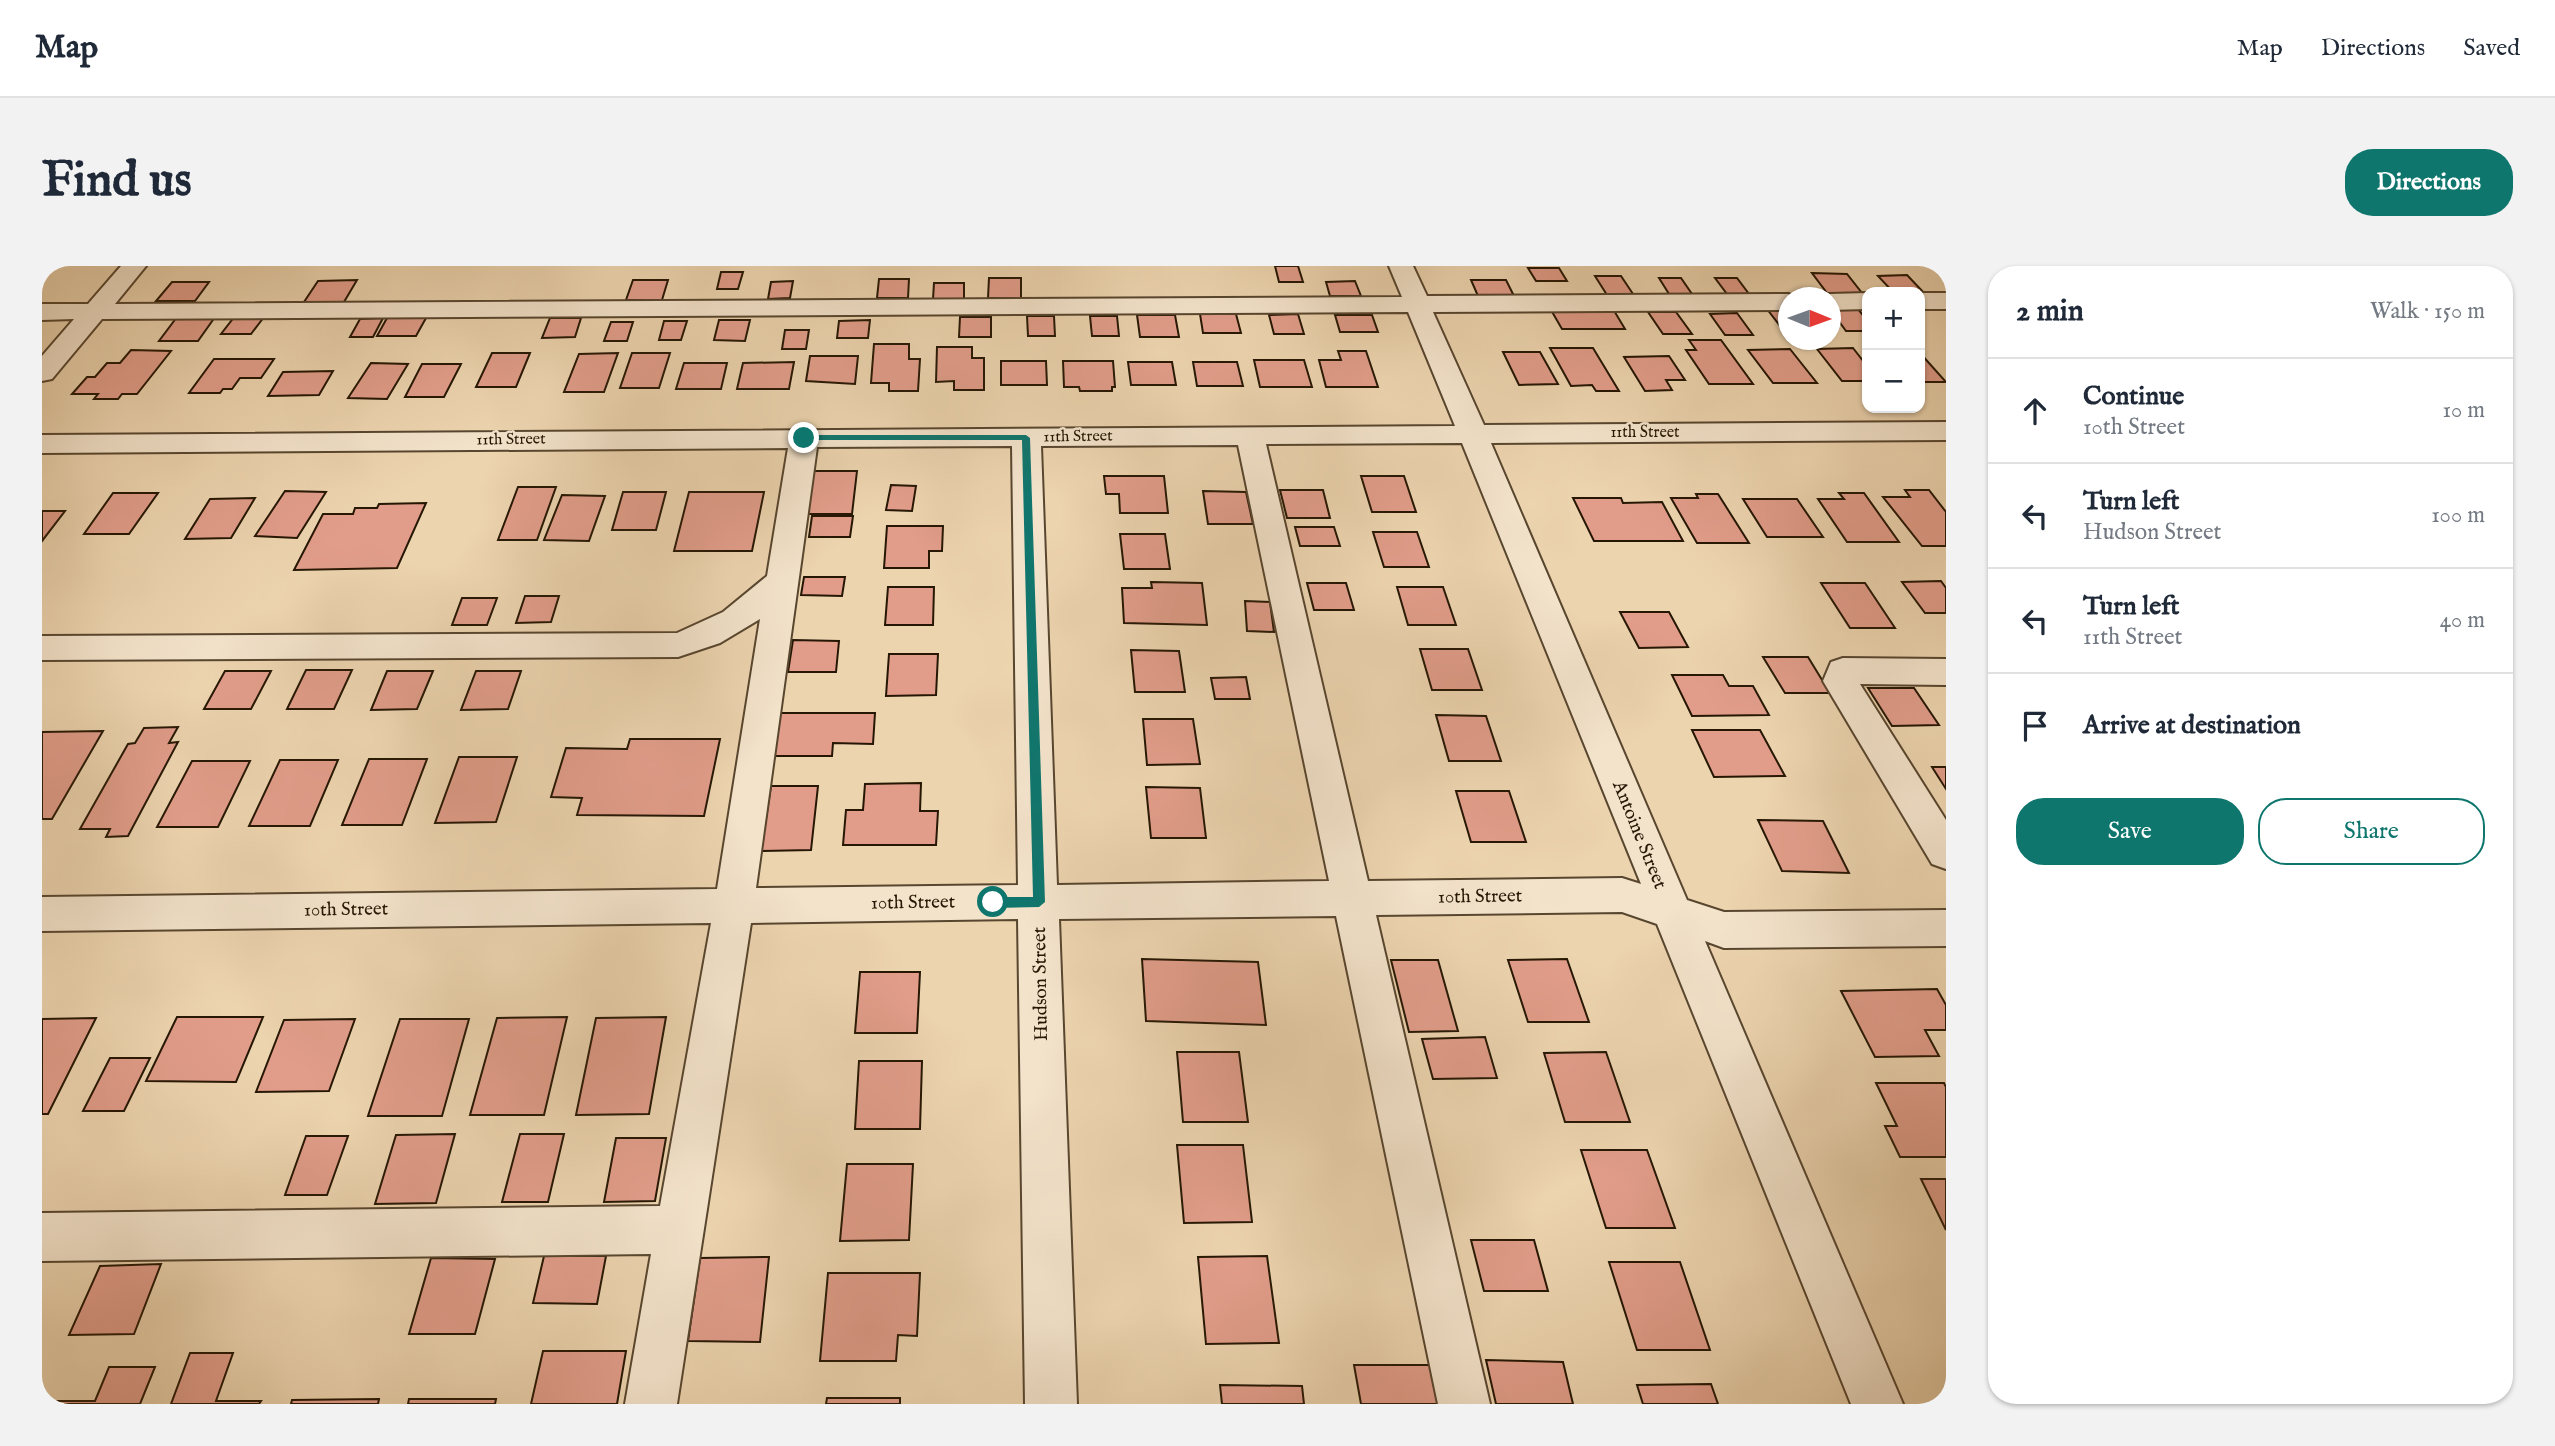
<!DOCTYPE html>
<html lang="en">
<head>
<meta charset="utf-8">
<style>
	body { margin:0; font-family:"IM FELL English",serif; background:#f2f2f3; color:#1f2937 }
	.controls { position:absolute; right:21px; top:21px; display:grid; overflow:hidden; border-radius:14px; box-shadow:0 2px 5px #0004 }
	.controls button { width:63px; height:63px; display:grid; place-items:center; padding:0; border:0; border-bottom:2px solid #e0e1e3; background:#fff; color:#1f2937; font:35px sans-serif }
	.compass { position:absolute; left:1736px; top:21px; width:63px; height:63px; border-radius:50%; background:#fff; box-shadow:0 2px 5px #0004; rotate:91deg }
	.stop { position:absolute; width:21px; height:21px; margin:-16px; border:5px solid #0f766e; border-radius:50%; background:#fff }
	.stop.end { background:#0f766e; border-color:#fff; box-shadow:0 2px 7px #0008 }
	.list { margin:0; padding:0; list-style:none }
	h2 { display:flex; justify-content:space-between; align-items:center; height:91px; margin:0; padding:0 28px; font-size:30px }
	h2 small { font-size:23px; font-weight:400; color:#747a83 }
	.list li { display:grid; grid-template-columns:46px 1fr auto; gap:21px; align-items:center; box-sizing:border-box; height:105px; padding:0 28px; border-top:2px solid #e0e1e3 }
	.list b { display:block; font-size:26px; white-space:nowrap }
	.list p { margin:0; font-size:23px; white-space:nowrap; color:#747a83 }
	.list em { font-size:23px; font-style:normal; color:#747a83 }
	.actions { display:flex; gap:14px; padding:21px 28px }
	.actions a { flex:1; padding:16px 0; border:2px solid #0f766e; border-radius:28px; text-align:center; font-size:24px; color:#0f766e }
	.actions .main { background:#0f766e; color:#fff }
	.icon { flex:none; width:38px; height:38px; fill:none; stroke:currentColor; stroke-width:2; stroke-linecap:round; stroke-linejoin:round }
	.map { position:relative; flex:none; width:1904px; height:1138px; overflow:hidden; border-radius:28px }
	header { display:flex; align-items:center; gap:42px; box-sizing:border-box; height:98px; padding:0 35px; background:#fff; border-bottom:2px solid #e0e1e3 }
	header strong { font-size:33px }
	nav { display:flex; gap:38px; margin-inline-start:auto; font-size:24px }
	.intro { display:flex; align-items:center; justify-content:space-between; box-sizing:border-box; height:168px; padding:0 42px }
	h1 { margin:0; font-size:49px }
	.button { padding:18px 32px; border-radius:28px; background:#0f766e; color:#fff; font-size:24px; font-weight:700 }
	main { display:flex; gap:42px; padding:0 42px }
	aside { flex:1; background:#fff; border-radius:28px; box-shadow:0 2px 5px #0004 }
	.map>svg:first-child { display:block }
</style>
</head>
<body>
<header>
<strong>Map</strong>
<nav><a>Map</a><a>Directions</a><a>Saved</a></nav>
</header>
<div class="intro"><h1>Find us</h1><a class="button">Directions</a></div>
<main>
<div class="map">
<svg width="1904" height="1138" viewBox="0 0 1904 1138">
	<rect width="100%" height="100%" fill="#ecd4af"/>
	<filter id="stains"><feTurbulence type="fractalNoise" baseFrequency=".00286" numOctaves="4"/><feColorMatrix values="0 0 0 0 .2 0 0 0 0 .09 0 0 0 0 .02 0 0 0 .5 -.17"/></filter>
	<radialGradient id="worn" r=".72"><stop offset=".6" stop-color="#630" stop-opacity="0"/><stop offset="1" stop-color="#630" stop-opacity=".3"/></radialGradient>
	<path fill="#e19d8a" stroke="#261704" stroke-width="2" d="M 1233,0 L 1256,0 L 1261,16 L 1237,16 Z
		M 1486,2 L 1517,2 L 1525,15 L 1494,15 Z
		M 679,6 L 701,6 L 696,23 L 675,23 Z
		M 1770,7 L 1805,8 L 1820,27 L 1785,27 Z
		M 1865,9 L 1882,27 L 1851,26 L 1836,10 Z
		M 1553,10 L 1579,10 L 1591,28 L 1565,29 Z
		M 947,12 L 979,12 L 979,32 L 946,32 Z
		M 1617,12 L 1639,12 L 1650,28 L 1627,28 Z
		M 1673,12 L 1695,12 L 1707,28 L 1685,28 Z
		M 837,13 L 867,13 L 866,32 L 835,32 Z
		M 315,14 L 302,36 L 262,36 L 276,15 Z
		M 591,14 L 626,14 L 620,34 L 584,34 Z
		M 1429,14 L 1464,14 L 1472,30 L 1436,30 Z
		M 751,15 L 748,32 L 726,33 L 729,16 Z
		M 1313,15 L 1319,30 L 1288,30 L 1284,16 Z
		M 130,16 L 167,16 L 153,35 L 114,35 Z
		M 892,17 L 922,17 L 922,33 L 891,33 Z
		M 1571,43 L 1583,63 L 1520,63 L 1509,44 Z
		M 1725,43 L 1746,43 L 1746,65 L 1742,65 Z
		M 1788,43 L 1816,43 L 1825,54 L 1825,65 L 1804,65 Z
		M 1606,46 L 1634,46 L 1650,68 L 1621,68 Z
		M 1695,47 L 1711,69 L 1683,69 L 1668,48 Z
		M 1158,48 L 1194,48 L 1199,67 L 1161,67 Z
		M 1256,48 L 1262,68 L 1232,68 L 1227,49 Z
		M 1095,49 L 1133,49 L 1137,71 L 1098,71 Z
		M 1293,49 L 1330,49 L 1336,66 L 1298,66 Z
		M 193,50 L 222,51 L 209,68 L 179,68 Z
		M 985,50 L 1012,50 L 1013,70 L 986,70 Z
		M 1048,50 L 1075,50 L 1077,70 L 1050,70 Z
		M 135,51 L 173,51 L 156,75 L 117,75 Z
		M 918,51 L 949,51 L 949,71 L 917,71 Z
		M 341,52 L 331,71 L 308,71 L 318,53 Z
		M 345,52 L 384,52 L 374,70 L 335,70 Z
		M 508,52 L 539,52 L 533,71 L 500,72 Z
		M 677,54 L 708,54 L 703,75 L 672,74 Z
		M 828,54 L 826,72 L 795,72 L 797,55 Z
		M 622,55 L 645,55 L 639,74 L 617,74 Z
		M 569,56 L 591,56 L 585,75 L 562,75 Z
		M 743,64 L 767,64 L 764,83 L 740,83 Z
		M 1647,74 L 1679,74 L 1711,118 L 1667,118 L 1644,84 L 1654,84 Z
		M 832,78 L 867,78 L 867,93 L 878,93 L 876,125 L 847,125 L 847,117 L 829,117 Z
		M 895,81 L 930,81 L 930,92 L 942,92 L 942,124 L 912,124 L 912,115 L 894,116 Z
		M 1508,82 L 1551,82 L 1577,125 L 1554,125 L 1550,119 L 1529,120 Z
		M 1811,82 L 1825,100 L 1825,115 L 1800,115 L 1775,83 Z
		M 1748,83 L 1775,117 L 1731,117 L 1706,84 Z
		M 89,84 L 129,85 L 95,128 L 80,128 L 76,133 L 52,133 L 56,128 L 30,128 L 45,111 L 53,111 L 65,97 L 78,97 Z
		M 1296,85 L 1324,85 L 1336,121 L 1284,121 L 1277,94 L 1299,94 Z
		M 1461,86 L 1498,86 L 1516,118 L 1477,119 Z
		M 450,87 L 488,87 L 474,121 L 434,121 Z
		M 576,87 L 562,126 L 522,126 L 537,88 Z
		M 590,87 L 628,87 L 617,122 L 578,122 Z
		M 1878,87 L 1904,116 L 1878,116 Z
		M 768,90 L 816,90 L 813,118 L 764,115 Z
		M 1627,90 L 1643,114 L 1624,114 L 1630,124 L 1603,125 L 1582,91 Z
		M 172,93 L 232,93 L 219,112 L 198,112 L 190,123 L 181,123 L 178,127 L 147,127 Z
		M 1212,94 L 1262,94 L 1270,121 L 1218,121 Z
		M 959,95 L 1004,95 L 1005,119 L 959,119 Z
		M 1021,95 L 1071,95 L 1073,121 L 1070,121 L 1070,125 L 1038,125 L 1037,121 L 1022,121 Z
		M 752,96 L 747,123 L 695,123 L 701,97 Z
		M 1086,96 L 1130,96 L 1134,119 L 1089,119 Z
		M 1151,96 L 1195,96 L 1201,120 L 1155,120 Z
		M 329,97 L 366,98 L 345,133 L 306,132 Z
		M 642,97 L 685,97 L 679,123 L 634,123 Z
		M 380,98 L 419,98 L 402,131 L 363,131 Z
		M 291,105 L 277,129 L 226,130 L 241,106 Z
		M 768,205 L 815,205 L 810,248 L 762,248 Z
		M 1062,210 L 1122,210 L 1126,247 L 1078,247 L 1077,228 L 1064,228 Z
		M 1319,210 L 1362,210 L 1374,246 L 1330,246 Z
		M 849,219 L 874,220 L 870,245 L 844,244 Z
		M 476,221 L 514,221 L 495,274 L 456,274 Z
		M 1238,224 L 1281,224 L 1288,252 L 1245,252 Z
		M 1863,224 L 1887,224 L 1904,246 L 1904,280 L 1880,280 L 1841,231 L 1868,231 Z
		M 243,225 L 284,226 L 255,272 L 213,270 Z
		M 1161,225 L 1204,226 L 1211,258 L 1166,258 Z
		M 581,226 L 624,226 L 614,264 L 570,264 Z
		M 647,226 L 722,226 L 710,285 L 632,285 Z
		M 71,227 L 116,227 L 87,268 L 42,268 Z
		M 1797,227 L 1822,227 L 1857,276 L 1805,276 L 1776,233 L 1802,233 Z
		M 1654,228 L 1676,228 L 1707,277 L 1655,277 L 1629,232 L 1656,232 Z
		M 520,229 L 563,230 L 547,275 L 502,274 Z
		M 213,232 L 189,272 L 143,273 L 168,233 Z
		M 1531,232 L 1579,232 L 1581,237 L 1620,236 L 1641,275 L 1552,275 Z
		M 1701,233 L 1755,233 L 1781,271 L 1725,271 Z
		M 384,237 L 355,302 L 252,304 L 281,248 L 311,248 L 313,242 L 335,242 L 337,238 Z
		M 0,245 L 23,245 L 0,275 Z
		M 770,250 L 811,250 L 808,271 L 767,271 Z
		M 845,260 L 901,260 L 900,285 L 887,285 L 887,302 L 842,302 Z
		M 1253,261 L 1292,261 L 1298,280 L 1258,280 Z
		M 1331,266 L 1375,266 L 1387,301 L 1342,301 Z
		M 1078,268 L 1123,268 L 1128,303 L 1082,303 Z
		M 762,311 L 803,311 L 800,330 L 759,329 Z
		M 1899,315 L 1904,322 L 1904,347 L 1883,347 L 1860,316 Z
		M 1109,316 L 1160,317 L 1165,359 L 1082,357 L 1080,322 L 1110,322 Z
		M 1265,317 L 1304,317 L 1312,344 L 1272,344 Z
		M 1779,317 L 1823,317 L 1853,362 L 1808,362 Z
		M 846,321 L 892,321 L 891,359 L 843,359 Z
		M 1355,321 L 1401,321 L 1414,359 L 1366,359 Z
		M 483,330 L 517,330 L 509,356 L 474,357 Z
		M 420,332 L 455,332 L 445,359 L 410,359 Z
		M 1203,335 L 1228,336 L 1232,366 L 1205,365 Z
		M 1578,346 L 1627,346 L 1646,381 L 1597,382 Z
		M 751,374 L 797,375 L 794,406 L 746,406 Z
		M 1378,383 L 1426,383 L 1440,424 L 1390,424 Z
		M 1089,384 L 1137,385 L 1143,426 L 1093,426 Z
		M 847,388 L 896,388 L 894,429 L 844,430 Z
		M 1721,391 L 1766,391 L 1788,427 L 1743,427 Z
		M 264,404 L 310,404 L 292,443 L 245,443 Z
		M 183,405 L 229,405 L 209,443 L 162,443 Z
		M 345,405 L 391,405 L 375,443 L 329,444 Z
		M 434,405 L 479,405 L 466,443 L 419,444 Z
		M 1630,409 L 1681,409 L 1687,420 L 1711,420 L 1727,449 L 1650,450 Z
		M 1204,411 L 1208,433 L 1173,433 L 1169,412 Z
		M 1826,422 L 1872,422 L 1897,459 L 1850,460 Z
		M 737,447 L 833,447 L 831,478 L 791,477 L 790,490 L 731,490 Z
		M 1394,449 L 1444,450 L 1459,495 L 1407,495 Z
		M 1101,453 L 1151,453 L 1158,498 L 1105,499 Z
		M 136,461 L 127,477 L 136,476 L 86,570 L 64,571 L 68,563 L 38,563 L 86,478 L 93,477 L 102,462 Z
		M 1650,464 L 1718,464 L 1743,510 L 1672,511 Z
		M 61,465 L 10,553 L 0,553 L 0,466 Z
		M 588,473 L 678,473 L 662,550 L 535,549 L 540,532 L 509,531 L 524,482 L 585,483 Z
		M 417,491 L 475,491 L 454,556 L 393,557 Z
		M 327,493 L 385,493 L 360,559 L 300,559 Z
		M 238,494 L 296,494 L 268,560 L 207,560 Z
		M 150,495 L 208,495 L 176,561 L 115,561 Z
		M 1890,501 L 1904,501 L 1904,523 Z
		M 879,517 L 878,545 L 896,545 L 894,579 L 801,579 L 804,544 L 821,544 L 823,518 Z
		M 729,520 L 776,520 L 769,584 L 719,585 Z
		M 1104,521 L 1158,522 L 1164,572 L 1109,572 Z
		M 1414,525 L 1467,525 L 1484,576 L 1429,576 Z
		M 1716,554 L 1781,555 L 1807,607 L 1740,605 Z
		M 1100,693 L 1216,696 L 1224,759 L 1104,755 Z
		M 1525,693 L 1547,756 L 1486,756 L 1466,694 Z
		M 1349,694 L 1396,694 L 1416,765 L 1367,766 Z
		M 818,706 L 878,706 L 875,767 L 813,767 Z
		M 1895,723 L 1904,739 L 1904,764 L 1883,764 L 1897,790 L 1833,791 L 1799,725 Z
		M 135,751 L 221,751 L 194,816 L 104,815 Z
		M 525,751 L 502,849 L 428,849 L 455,752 Z
		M 624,751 L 607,848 L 534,849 L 554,752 Z
		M 54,752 L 6,848 L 0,848 L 0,753 Z
		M 313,753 L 287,825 L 214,826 L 242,754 Z
		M 358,753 L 427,753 L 400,850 L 326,850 Z
		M 1443,771 L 1455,812 L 1391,813 L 1380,773 Z
		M 1135,786 L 1197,786 L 1206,856 L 1141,856 Z
		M 1564,786 L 1588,856 L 1523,856 L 1502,787 Z
		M 68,792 L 108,792 L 82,845 L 41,845 Z
		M 817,795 L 880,795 L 878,863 L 813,863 Z
		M 1834,817 L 1902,817 L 1904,821 L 1904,891 L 1858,891 L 1843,860 L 1855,860 Z
		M 413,868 L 394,937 L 333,938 L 354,869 Z
		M 478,868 L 522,868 L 506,936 L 460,936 Z
		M 264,870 L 306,870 L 285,929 L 243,929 Z
		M 574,872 L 624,872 L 613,935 L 562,936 Z
		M 1135,879 L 1201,879 L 1210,956 L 1142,957 Z
		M 1539,884 L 1605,884 L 1633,962 L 1564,962 Z
		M 805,898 L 871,898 L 867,974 L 798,975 Z
		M 1879,913 L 1904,913 L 1904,964 Z
		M 1429,974 L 1492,974 L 1506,1025 L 1442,1025 Z
		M 502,990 L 564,990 L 555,1038 L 491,1037 Z
		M 1225,990 L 1237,1077 L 1164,1078 L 1156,991 Z
		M 727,991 L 718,1076 L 646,1075 L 658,992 Z
		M 389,992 L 453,993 L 433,1068 L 367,1068 Z
		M 1567,996 L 1638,996 L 1668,1084 L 1595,1084 Z
		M 119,998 L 92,1068 L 27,1069 L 58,1000 Z
		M 786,1007 L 878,1007 L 875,1070 L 856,1069 L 854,1095 L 778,1095 Z
		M 501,1085 L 584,1085 L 575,1138 L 489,1138 Z
		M 148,1087 L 191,1087 L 174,1135 L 219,1135 L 217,1138 L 129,1138 Z
		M 1444,1094 L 1521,1096 L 1531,1138 L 1454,1138 Z
		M 1312,1099 L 1398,1099 L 1406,1138 L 1319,1138 Z
		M 67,1101 L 113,1101 L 98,1138 L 10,1138 L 12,1135 L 53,1135 Z
		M 1669,1118 L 1676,1138 L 1601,1138 L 1595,1119 Z
		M 1178,1119 L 1260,1120 L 1262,1138 L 1180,1138 Z
		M 785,1132 L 858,1132 L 858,1138 L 784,1138 Z
		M 337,1133 L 336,1138 L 249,1138 L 250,1134 Z
		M 367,1133 L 454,1133 L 453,1138 L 366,1138 Z"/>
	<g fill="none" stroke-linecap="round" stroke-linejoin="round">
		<g stroke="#58462f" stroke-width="4">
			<path id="minor" d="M 79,0 L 104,0 L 73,38 L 1360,31 L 1347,0 L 1371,0 L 1385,30 L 1746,28 L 1755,31 L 1746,32 L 1746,44 L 1391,46 L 1442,159 L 1904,156 L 1904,174 L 1449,177 L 1645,634 L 1682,646 L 1904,644 L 1904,680 L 1682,682 L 1663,675 L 1861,1138 L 1809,1138 L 1615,658 L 1580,646 L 1334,649 L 1448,1138 L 1396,1138 L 1294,650 L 1017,653 L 1035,1138 L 983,1138 L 976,653 L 709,657 L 635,1138 L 583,1138 L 609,988 L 0,995 L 0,947 L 618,940 L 669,657 L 0,665 L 0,631 L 675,623 L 718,353 L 678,377 L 636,391 L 0,394 L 0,370 L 635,367 L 681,346 L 725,310 L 746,182 L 0,187 L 0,169 L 1413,160 L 1366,46 L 60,53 L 10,113 L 0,115 L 0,90 L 32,53 L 0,54 L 0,38 L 46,38 ZM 1420,177 L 1599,618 L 1580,612 L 1326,615 L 1224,178 ZM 1196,179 L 1287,615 L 1015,619 L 999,180 ZM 970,180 L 976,619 L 714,622 L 775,181 Z
				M 1825,27 L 1825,43 L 1788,44 L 1788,32 L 1778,32 L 1788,28 Z
				M 1878,27 L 1904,27 L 1904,43 L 1878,43 Z
				M 1801,392 L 1904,393 L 1904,419 L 1818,418 L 1904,554 L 1904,603 L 1890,598 L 1781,415 L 1789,396 Z"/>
		</g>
		<use href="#minor" fill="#f3e3cb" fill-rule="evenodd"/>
	</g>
	<path fill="#0f766e" d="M 984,169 L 988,172 L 1003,636 L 997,641 L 951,642 L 946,636 L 951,631 L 991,631 L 980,174 L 762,174 L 758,172 L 762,169 Z"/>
	<g text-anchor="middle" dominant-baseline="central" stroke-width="5" stroke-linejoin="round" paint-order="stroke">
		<g font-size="16" fill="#261704" stroke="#f3e3cb">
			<text x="1603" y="167">11th Street</text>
			<text transform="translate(1036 171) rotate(-1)">11th Street</text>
			<text transform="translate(469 174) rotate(-1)">11th Street</text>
		</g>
		<g font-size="19" fill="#261704" stroke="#f3e3cb">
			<text transform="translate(1597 569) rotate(68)">Antoine Street</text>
			<text transform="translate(1438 631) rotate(-1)">10th Street</text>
			<text transform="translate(871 637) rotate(-1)">10th Street</text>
			<text transform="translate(304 644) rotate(-1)">10th Street</text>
			<text transform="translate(999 718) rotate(-91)">Hudson Street</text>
		</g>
	</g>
	<rect width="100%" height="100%" filter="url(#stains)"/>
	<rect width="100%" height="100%" fill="url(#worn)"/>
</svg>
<div class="controls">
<button>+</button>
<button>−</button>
</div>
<svg class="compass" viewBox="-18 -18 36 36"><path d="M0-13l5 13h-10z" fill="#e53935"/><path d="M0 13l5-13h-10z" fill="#747a83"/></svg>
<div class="stop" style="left:951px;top:636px"></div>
<div class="stop end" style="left:762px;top:172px"></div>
</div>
<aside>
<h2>2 min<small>Walk · 150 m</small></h2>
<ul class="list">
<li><svg class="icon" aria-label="ahead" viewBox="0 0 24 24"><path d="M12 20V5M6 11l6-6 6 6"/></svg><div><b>Continue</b><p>10th Street</p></div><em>10 m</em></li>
<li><svg class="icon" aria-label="left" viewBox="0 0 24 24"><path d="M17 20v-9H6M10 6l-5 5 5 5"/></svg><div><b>Turn left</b><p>Hudson Street</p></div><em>100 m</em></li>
<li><svg class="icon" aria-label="left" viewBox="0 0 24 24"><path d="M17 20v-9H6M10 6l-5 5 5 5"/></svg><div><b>Turn left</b><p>11th Street</p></div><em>40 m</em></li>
<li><svg class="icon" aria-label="arrive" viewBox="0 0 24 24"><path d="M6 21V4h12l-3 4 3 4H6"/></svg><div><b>Arrive at destination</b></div></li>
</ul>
<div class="actions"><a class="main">Save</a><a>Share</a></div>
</aside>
</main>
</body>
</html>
